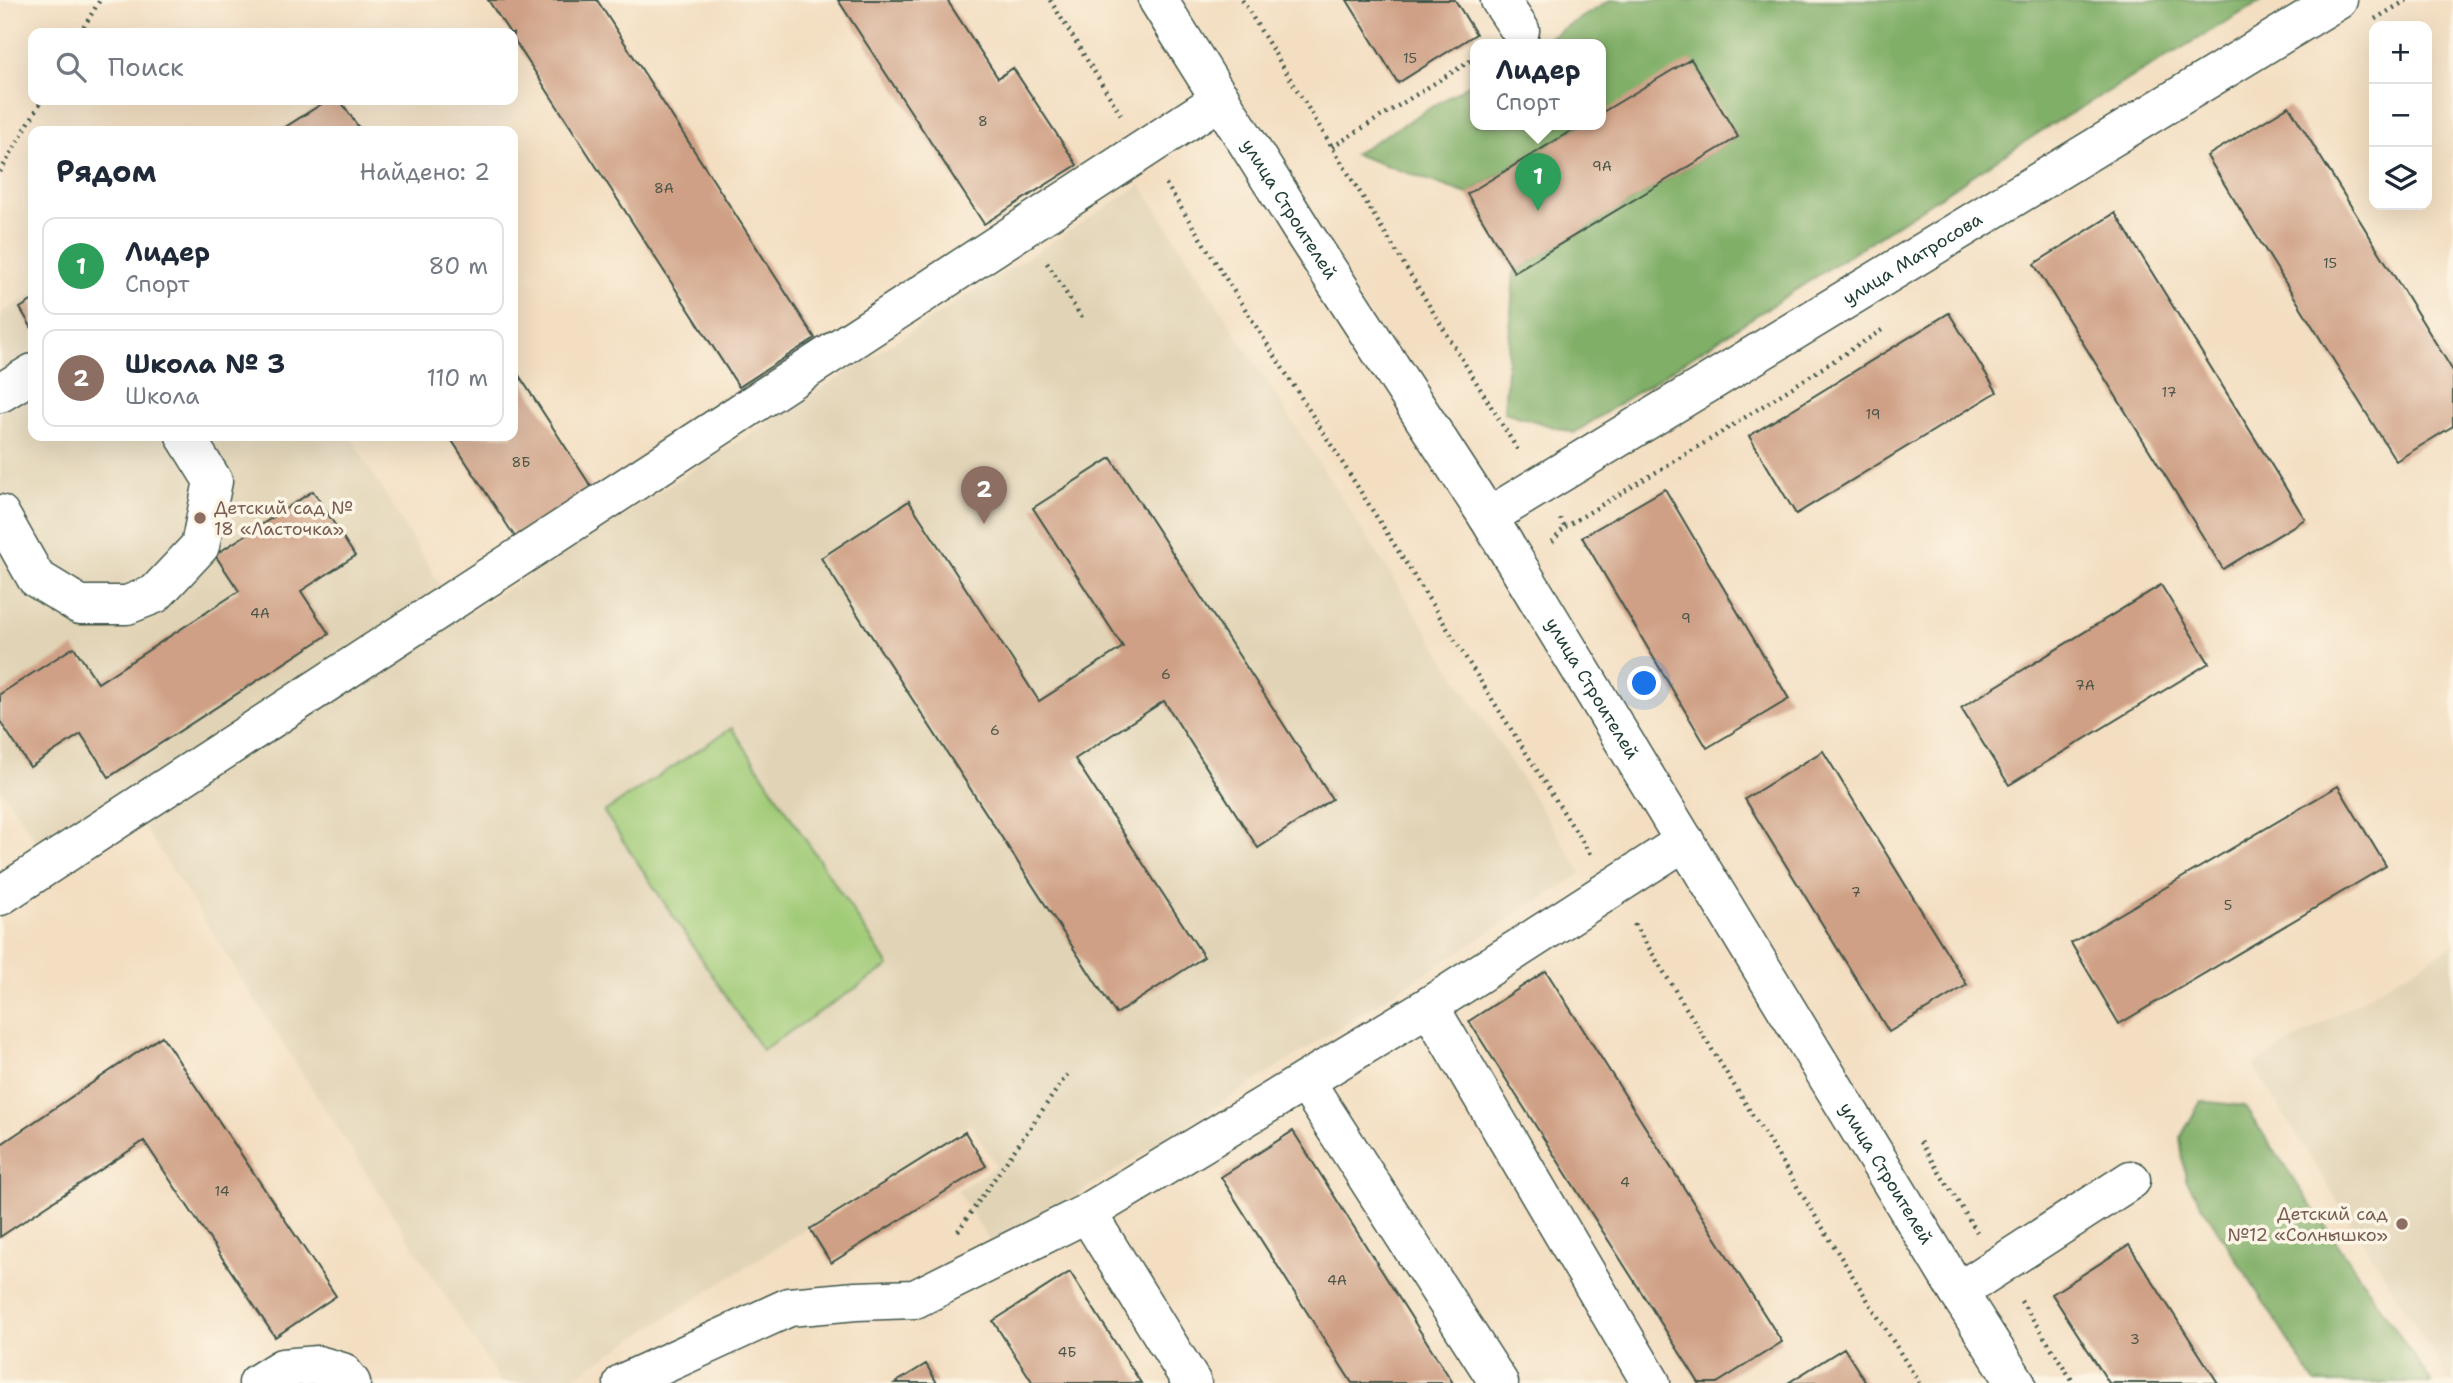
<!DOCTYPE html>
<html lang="ru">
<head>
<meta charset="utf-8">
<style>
	body { margin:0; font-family:"Shantell Sans",sans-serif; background:#f2f2f3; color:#1f2937 }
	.controls { position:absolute; right:21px; top:21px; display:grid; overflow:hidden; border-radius:14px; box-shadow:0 7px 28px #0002 }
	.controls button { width:63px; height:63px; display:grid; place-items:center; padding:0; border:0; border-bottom:2px solid #e0e1e3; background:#fff; color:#1f2937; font:35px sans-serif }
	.you { position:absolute; left:1645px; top:684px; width:24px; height:24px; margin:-18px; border:5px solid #fff; border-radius:50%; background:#1a73e8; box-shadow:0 0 0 10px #1a73e833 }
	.badge { display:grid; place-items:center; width:46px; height:46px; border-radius:50%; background:#0f766e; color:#fff; font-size:23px; font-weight:700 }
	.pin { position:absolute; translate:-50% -58px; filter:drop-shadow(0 2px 4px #0008) }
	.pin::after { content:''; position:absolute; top:37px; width:24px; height:21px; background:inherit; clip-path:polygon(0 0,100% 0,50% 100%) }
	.popup { position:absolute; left:1470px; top:39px; width:136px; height:91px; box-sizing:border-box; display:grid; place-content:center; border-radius:14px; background:#fff; filter:drop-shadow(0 2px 5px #0005); font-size:23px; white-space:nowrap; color:#747a83 }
	.popup b { font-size:26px; color:#1f2937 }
	.popup::after { content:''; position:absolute; left:50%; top:100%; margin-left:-14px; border:14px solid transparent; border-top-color:#fff }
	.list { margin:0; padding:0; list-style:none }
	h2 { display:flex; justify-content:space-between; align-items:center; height:91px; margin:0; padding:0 28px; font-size:30px }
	h2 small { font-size:23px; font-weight:400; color:#747a83 }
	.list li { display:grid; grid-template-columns:46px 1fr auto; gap:21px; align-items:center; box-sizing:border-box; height:98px; margin:0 14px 14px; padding:0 14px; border:2px solid #e0e1e3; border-radius:14px }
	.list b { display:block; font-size:26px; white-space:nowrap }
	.list p { margin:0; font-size:23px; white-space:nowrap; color:#747a83 }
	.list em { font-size:23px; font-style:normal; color:#747a83 }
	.icon { flex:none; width:38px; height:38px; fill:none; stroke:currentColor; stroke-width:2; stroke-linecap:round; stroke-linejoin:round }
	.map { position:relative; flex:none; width:2453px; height:1383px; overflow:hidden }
	.search { position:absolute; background:#fff; box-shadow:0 7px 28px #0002; left:28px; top:28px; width:490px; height:77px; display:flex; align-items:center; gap:18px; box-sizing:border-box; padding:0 24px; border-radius:14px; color:#747a83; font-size:26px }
	.panel { position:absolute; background:#fff; box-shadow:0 7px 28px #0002; left:28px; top:126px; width:490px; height:315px; border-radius:14px }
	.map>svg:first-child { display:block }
</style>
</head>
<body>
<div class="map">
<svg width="2453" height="1383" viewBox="0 0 2453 1383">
	<rect width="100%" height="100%" fill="#fcf5e5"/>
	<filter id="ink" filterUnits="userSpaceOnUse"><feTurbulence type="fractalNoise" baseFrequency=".0143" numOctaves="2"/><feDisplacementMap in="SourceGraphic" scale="14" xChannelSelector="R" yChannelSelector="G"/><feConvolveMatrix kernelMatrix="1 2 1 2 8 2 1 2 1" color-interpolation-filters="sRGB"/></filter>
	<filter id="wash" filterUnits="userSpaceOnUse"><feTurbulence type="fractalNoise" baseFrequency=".00686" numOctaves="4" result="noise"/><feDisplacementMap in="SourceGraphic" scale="28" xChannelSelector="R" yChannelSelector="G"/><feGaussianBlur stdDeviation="1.57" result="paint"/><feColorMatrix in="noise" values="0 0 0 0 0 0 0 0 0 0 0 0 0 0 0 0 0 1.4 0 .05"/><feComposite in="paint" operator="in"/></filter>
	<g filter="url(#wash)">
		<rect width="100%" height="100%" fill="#f3dec1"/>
		<path fill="#e1d3b5" d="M 1141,185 L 1582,873 L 994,1248 L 957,1190 L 997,1166 L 970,1124 L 564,1383 L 501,1383 L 141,822 Z
			M 33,293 L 33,436 L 350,436 L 449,600 L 42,849 L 0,788 L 0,314 Z
			M 2453,945 L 2453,1383 L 2451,1383 L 2253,1065 Z"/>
		<path fill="#a0cb77" stroke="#608456" stroke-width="2" d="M 732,728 L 889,966 L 762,1050 L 604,812 Z"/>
		<path fill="#80af68" stroke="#50764e" stroke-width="2" d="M 1611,0 L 2263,0 L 2043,130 L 1574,433 L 1504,412 L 1514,272 L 1737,137 L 1601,113 L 1601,45 L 1536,45 Z
			M 1475,81 L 1475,125 L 1581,125 L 1467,194 L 1354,154 Z
			M 2201,1101 L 2244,1106 L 2432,1383 L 2315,1383 L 2186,1180 L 2180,1138 Z"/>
		<g id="blocks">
			<path fill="#cfa085" d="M 488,0 L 597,0 L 815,338 L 739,387 L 513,38 L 513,33 L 510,33 Z
				M 838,0 L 947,0 L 998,78 L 1013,68 L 1077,165 L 984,224 Z
				M 1347,0 L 1455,0 L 1476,34 L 1398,83 Z
				M 1691,59 L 1738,137 L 1514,272 L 1467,194 L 1581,125 L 1601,125 L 1601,113 Z
				M 328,100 L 340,100 L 361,131 L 279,131 Z
				M 2289,106 L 2453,371 L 2453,426 L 2396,461 L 2207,156 Z
				M 2115,213 L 2305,519 L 2223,569 L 2034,264 Z
				M 33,300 L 33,330 L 20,308 Z
				M 1949,313 L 1997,392 L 1796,514 L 1749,436 Z
				M 513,366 L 592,488 L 515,537 L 449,436 L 513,436 Z
				M 1111,458 L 1332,799 L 1258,848 L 1164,701 L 1075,759 L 1204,957 L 1116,1014 L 821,558 L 909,501 L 1039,701 L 1123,647 L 1033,508 Z
				M 1665,489 L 1789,699 L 1707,748 L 1582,537 Z
				M 313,491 L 355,556 L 301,591 L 329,634 L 109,777 L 81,734 L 30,767 L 0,721 L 0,694 L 74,647 L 98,683 L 239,591 L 215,555 Z
				M 2161,585 L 2209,663 L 2009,785 L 1961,708 Z
				M 1823,751 L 1967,985 L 1889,1032 L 1745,799 Z
				M 2338,786 L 2386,866 L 2119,1024 L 2071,943 Z
				M 1546,971 L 1782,1342 L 1717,1383 L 1699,1383 L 1469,1021 Z
				M 162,1036 L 336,1296 L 275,1337 L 144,1141 L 0,1237 L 0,1145 Z
				M 1293,1131 L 1453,1383 L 1352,1383 L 1221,1177 Z
				M 965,1132 L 986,1166 L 831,1263 L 810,1229 Z
				M 2129,1245 L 2218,1383 L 2109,1383 L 2052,1294 Z
				M 1070,1272 L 1141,1383 L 1033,1383 L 993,1321 Z
				M 1844,1348 L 1866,1383 L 1788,1383 Z
				M 926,1364 L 937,1383 L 895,1383 Z"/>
		</g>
	</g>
	<g filter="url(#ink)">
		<use href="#blocks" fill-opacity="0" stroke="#3f5549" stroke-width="2"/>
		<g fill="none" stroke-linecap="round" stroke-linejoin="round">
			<g stroke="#3f5549" stroke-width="41">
				<g id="minor">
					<path id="s1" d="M 1158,0 L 1307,238 L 1488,517 L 1958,1292 L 2016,1383"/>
					<path d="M 1500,0 L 1520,30"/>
					<path d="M 0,393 L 33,373"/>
					<path d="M 0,514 L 36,578 L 80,605 L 127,605 L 155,594 L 200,546 L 213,481 L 185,436"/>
					<path id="s2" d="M 1488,517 L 2338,0"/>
					<path d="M 0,896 L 1221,99"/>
					<path d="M 1429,1006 L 1651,1383"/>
					<path d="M 1305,1081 L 1499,1383"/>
					<path d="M 1087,1213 L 1192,1383"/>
					<path d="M 1958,1292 L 2131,1180"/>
					<path d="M 258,1383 L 282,1368 L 318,1365 L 342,1372 L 351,1383"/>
					<path d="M 623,1383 L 789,1307 L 856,1301 L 915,1299 L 1087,1213 L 1429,1006 L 1685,841"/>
				</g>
			</g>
			<path stroke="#3f5549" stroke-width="4.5" stroke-dasharray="2 5" stroke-linecap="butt" d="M 1050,0 L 1121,115
				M 1242,0 L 1519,452
				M 2375,19 L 2407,0
				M 80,33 L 100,0
				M 1332,147 L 1475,58
				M 0,172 L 42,100
				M 1166,184 L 1590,854
				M 1047,263 L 1082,318
				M 1565,527 L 1711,439 L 1882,330
				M 1552,542 L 1565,527 L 1560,519
				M 1634,924 L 1919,1383
				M 1920,1142 L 1977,1232
				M 958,1231 L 1069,1072
				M 2021,1301 L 2074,1383"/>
			<use href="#minor" stroke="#fff" stroke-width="38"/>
		</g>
	</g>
	<g fill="#8d6e63" stroke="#fcf5e5" stroke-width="2.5">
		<circle cx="200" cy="518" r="7"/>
		<circle cx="2402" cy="1224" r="7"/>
	</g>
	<g text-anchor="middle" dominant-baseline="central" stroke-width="7" stroke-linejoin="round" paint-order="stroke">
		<g font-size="14" fill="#4b5648">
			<text x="1410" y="58">15</text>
			<text x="983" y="121">8</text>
			<text x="1602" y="166">9А</text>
			<text x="664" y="188">8А</text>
			<text x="2330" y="263">15</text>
			<text x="2169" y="392">17</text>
			<text x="1873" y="414">19</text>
			<text x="521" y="462">8Б</text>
			<text x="260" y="613">4А</text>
			<text x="1686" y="618">9</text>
			<text x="1166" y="674">6</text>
			<text x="2085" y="685">7А</text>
			<text x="995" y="730">6</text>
			<text x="1856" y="892">7</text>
			<text x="2228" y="905">5</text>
			<text x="1625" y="1182">4</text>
			<text x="222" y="1191">14</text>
			<text x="1337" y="1280">4А</text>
			<text x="2135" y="1339">3</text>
			<text x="1067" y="1352">4Б</text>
		</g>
		<g font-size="18" fill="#1f3d34" stroke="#fcf5e5">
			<text stroke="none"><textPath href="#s1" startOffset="247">улица Строителей</textPath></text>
			<text stroke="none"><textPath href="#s2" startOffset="497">улица Матросова</textPath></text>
			<text stroke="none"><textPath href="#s1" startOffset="814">улица Строителей</textPath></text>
			<text stroke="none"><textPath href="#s1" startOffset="1381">улица Строителей</textPath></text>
		</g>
		<g font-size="18" fill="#785e54" stroke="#fcf5e5" text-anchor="start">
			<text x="214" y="508">Детский сад №<tspan x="214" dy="21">18 «Ласточка»</tspan></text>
			<text x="2388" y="1214" text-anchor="end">Детский сад<tspan x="2388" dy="21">№12 «Солнышко»</tspan></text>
		</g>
	</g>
</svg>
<div class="controls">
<button>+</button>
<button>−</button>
<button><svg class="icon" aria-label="layers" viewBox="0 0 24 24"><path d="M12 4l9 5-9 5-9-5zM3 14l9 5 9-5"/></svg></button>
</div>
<div class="you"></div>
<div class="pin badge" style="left:1538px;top:211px;background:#2e9e5b">1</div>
<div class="popup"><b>Лидер</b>Спорт</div>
<div class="pin badge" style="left:984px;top:524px;background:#8d6e63">2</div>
<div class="search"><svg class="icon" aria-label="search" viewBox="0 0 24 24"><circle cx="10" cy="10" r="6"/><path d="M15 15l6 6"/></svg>Поиск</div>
<section class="panel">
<h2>Рядом<small>Найдено: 2</small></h2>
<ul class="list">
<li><span class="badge" style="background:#2e9e5b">1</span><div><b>Лидер</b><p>Спорт</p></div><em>80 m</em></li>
<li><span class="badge" style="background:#8d6e63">2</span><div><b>Школа № 3</b><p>Школа</p></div><em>110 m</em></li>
</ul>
</section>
</div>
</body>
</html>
